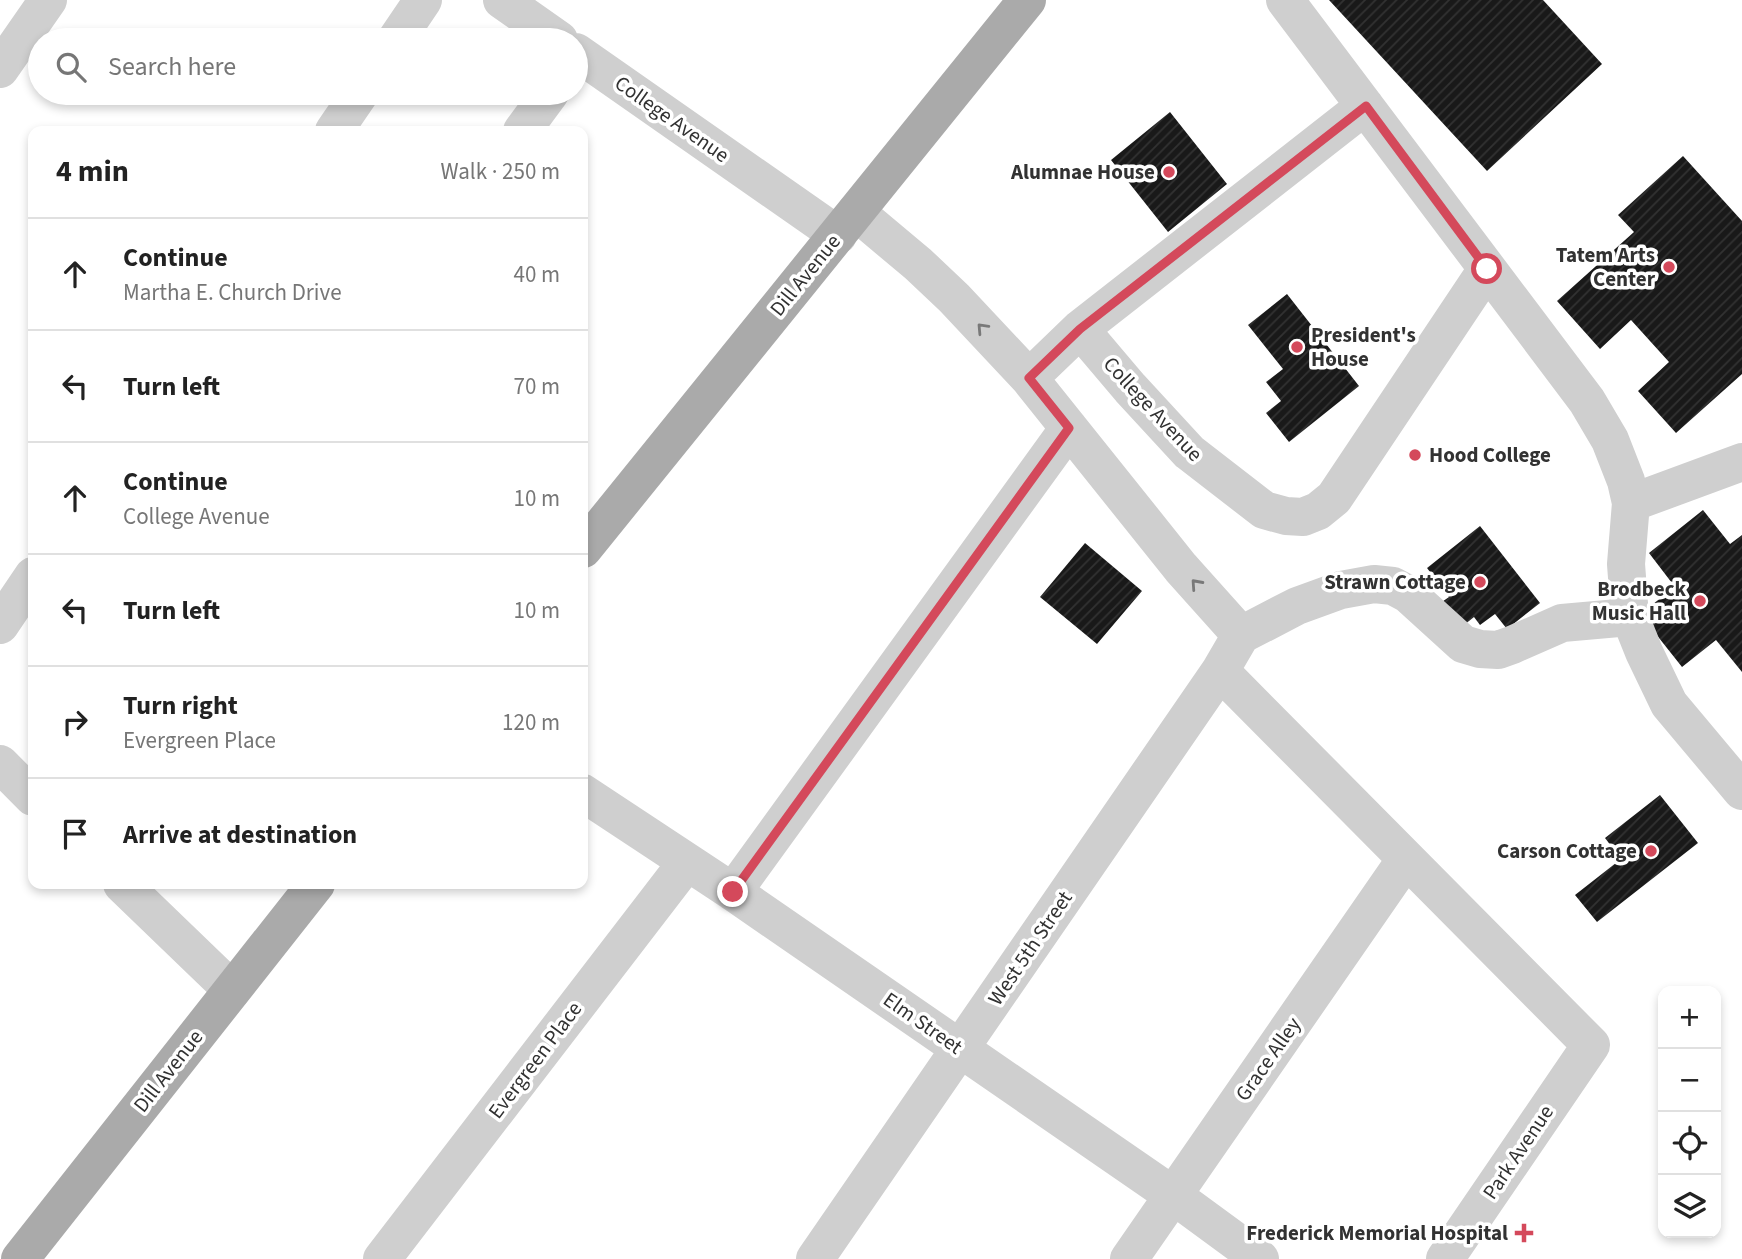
<!DOCTYPE html>
<html lang="en">
<head>
<meta charset="utf-8">
<style>
	body { margin:0; font-family:"Source Sans 3",sans-serif; background:#f6f6f6; color:#222 }
	.controls { position:absolute; right:21px; bottom:21px; display:grid; overflow:hidden; border-radius:14px; box-shadow:0 4px 10px #0003 }
	.controls button { width:63px; height:63px; display:grid; place-items:center; padding:0; border:0; border-bottom:2px solid #e0e0e0; background:#fff; color:#222; font:35px sans-serif }
	.stop { position:absolute; width:21px; height:21px; margin:-16px; border:5px solid #d4495b; border-radius:50%; background:#fff }
	.stop.end { background:#d4495b; border-color:#fff; box-shadow:0 2px 7px #0008 }
	.list { margin:0; padding:0; list-style:none }
	h2 { display:flex; justify-content:space-between; align-items:center; height:91px; margin:0; padding:0 28px; font-size:30px }
	h2 small { font-size:23px; font-weight:400; color:#767676 }
	.list li { display:grid; grid-template-columns:46px 1fr auto; gap:21px; align-items:center; box-sizing:border-box; height:112px; padding:0 28px; border-top:2px solid #e0e0e0 }
	.list b { display:block; font-size:26px; white-space:nowrap }
	.list p { margin:0; font-size:23px; white-space:nowrap; color:#767676 }
	.list em { font-size:23px; font-style:normal; color:#767676 }
	.icon { flex:none; width:38px; height:38px; fill:none; stroke:currentColor; stroke-width:2; stroke-linecap:round; stroke-linejoin:round }
	.map { position:relative; flex:none; width:1742px; height:1259px; overflow:hidden }
	.search { position:absolute; background:#fff; box-shadow:0 4px 10px #0003; left:28px; top:28px; width:560px; height:77px; display:flex; align-items:center; gap:18px; box-sizing:border-box; padding:0 24px; border-radius:38px; color:#767676; font-size:26px }
	.panel { position:absolute; background:#fff; box-shadow:0 4px 10px #0003; left:28px; top:126px; width:560px; height:763px; border-radius:14px }
	.map>svg:first-child { display:block }
</style>
</head>
<body>
<div class="map">
<svg width="1742" height="1259" viewBox="0 0 1742 1259">
	<defs>
		<pattern id="building-hatch" width="6" height="6" patternUnits="userSpaceOnUse" patternTransform="scale(1.75)"><rect width="6" height="6" fill="#191919"/><path d="M-1 1l2-2M0 6l6-6M5 7l2-2" fill="none" stroke="#323232"/></pattern>
	</defs>
	<rect width="100%" height="100%" fill="#fff"/>
	<path fill="url(#building-hatch)" d="M 1329,0 L 1543,0 L 1602,64 L 1487,171 Z
		M 1170,112 L 1227,184 L 1168,232 L 1111,160 Z
		M 1683,156 L 1742,221 L 1742,374 L 1676,433 L 1638,391 L 1669,362 L 1631,320 L 1600,349 L 1557,301 L 1634,232 L 1618,215 Z
		M 1287,294 L 1359,386 L 1289,442 L 1266,413 L 1281,401 L 1266,382 L 1283,369 L 1248,325 Z
		M 1703,510 L 1730,544 L 1742,535 L 1742,672 L 1716,640 L 1682,667 L 1640,614 L 1675,587 L 1649,553 Z
		M 1480,526 L 1540,603 L 1507,629 L 1495,614 L 1480,625 L 1474,617 L 1459,629 L 1439,604 L 1449,597 L 1427,568 Z
		M 1085,543 L 1142,591 L 1097,644 L 1040,597 Z
		M 1660,795 L 1698,843 L 1597,922 L 1575,895 L 1621,859 L 1605,838 Z"/>
	<g fill="none" stroke-linecap="round" stroke-linejoin="round">
		<path stroke="#cfcfcf" stroke-width="38" d="M 502,0 L 559,40
			M 1285,0 L 1587,401 L 1610,440 L 1626,481 L 1631,503 L 1626,564 L 1630,617 L 1644,652 L 1669,704 L 1742,791
			M 396,40 L 423,0
			M 576,52 L 838,235
			M 0,69 L 48,0
			M 334,131 L 360,93
			M 522,131 L 550,93
			M 856,212 L 918,264 L 954,298 L 1029,378 L 1181,568 L 1241,635
			M 1080,329 L 1130,388 L 1189,452 L 1264,510 L 1286,516 L 1303,517 L 1318,511 L 1334,498 L 1487,269
			M 1029,378 L 1080,329 L 1365,106
			M 1631,503 L 1742,462
			M 0,625 L 33,576
			M 1241,635 L 1297,606 L 1341,590 L 1374,584 L 1393,586 L 1408,594 L 1463,644 L 1480,649 L 1498,650 L 1512,645 L 1562,623 L 1630,617
			M 1220,671 L 1591,1045 L 1445,1259
			M 0,764 L 33,797
			M 583,793 L 733,892 L 1174,1196 L 1260,1259
			M 122,884 L 232,990
			M 733,892 L 1069,428
			M 382,1259 L 687,862
			M 815,1259 L 1220,671 L 1241,635
			M 1129,1259 L 1406,859"/>
		<path stroke="#aaa" stroke-width="38" d="M 583,549 L 1027,0
			M 20,1259 L 316,884"/>
	</g>
	<defs><path id="oneway-chevron" d="M-2-3.5L2.5 0L-2 3.5" fill="none" stroke-width="1.6" stroke-linecap="round" stroke-linejoin="round" transform="scale(1.75)"/></defs>
	<g stroke="#797979">
		<use href="#oneway-chevron" transform="translate(982 328) rotate(-133)"/>
		<use href="#oneway-chevron" transform="translate(1196 584) rotate(-132)"/>
	</g>
	<g fill="none" stroke-linecap="round" stroke-linejoin="round">
		<path stroke="#d4495b" stroke-width="9" d="M 733,892 L 1069,428 L 1029,378 L 1080,329 L 1366,106 L 1487,269"/>
	</g>
	<g fill="#d4495b" stroke="#fff" stroke-width="2.5">
		<circle cx="1169" cy="172" r="7"/>
		<circle cx="1669" cy="267" r="7"/>
		<circle cx="1297" cy="347" r="7"/>
		<circle cx="1415" cy="455" r="7"/>
		<circle cx="1480" cy="582" r="7"/>
		<circle cx="1700" cy="601" r="7"/>
		<circle cx="1651" cy="851" r="7"/>
		<path d="M1520.5 1222.5h7v7h7v7h-7v7h-7v-7h-7v-7h7z"/>
	</g>
	<g text-anchor="middle" dominant-baseline="central" stroke-width="7" stroke-linejoin="round" paint-order="stroke">
		<g font-size="21" fill="#323232" stroke="#fff">
			<text transform="translate(672 119) rotate(35)">College Avenue</text>
			<text transform="translate(805 275) rotate(-51)">Dill Avenue</text>
			<text transform="translate(1153 409) rotate(47)">College Avenue</text>
			<text transform="translate(1030 948) rotate(-56)">West 5th Street</text>
			<text transform="translate(923 1023) rotate(35)">Elm Street</text>
			<text transform="translate(1268 1059) rotate(-55)">Grace Alley</text>
			<text transform="translate(535 1060) rotate(-53)">Evergreen Place</text>
			<text transform="translate(168 1071) rotate(-52)">Dill Avenue</text>
			<text transform="translate(1518 1152) rotate(-56)">Park Avenue</text>
		</g>
		<g font-size="21" font-weight="bold" fill="#323232" stroke="#fff" text-anchor="end">
			<text x="1155" y="172">Alumnae House</text>
			<text x="1655" y="255">Tatem Arts<tspan x="1655" dy="24">Center</tspan></text>
			<text x="1311" y="335" text-anchor="start">President's<tspan x="1311" dy="24">House</tspan></text>
			<text x="1429" y="455" text-anchor="start">Hood College</text>
			<text x="1466" y="582">Strawn Cottage</text>
			<text x="1686" y="589">Brodbeck<tspan x="1686" dy="24">Music Hall</tspan></text>
			<text x="1637" y="851">Carson Cottage</text>
			<text x="1508" y="1233">Frederick Memorial Hospital</text>
		</g>
	</g>
</svg>
<div class="controls">
<button>+</button>
<button>−</button>
<button><svg class="icon" aria-label="locate" viewBox="0 0 24 24"><circle cx="12" cy="12" r="6"/><path d="M12 2v4M12 18v4M2 12h4M18 12h4"/></svg></button>
<button><svg class="icon" aria-label="layers" viewBox="0 0 24 24"><path d="M12 4l9 5-9 5-9-5zM3 14l9 5 9-5"/></svg></button>
</div>
<div class="stop" style="left:1487px;top:269px"></div>
<div class="stop end" style="left:733px;top:892px"></div>
<div class="search"><svg class="icon" aria-label="search" viewBox="0 0 24 24"><circle cx="10" cy="10" r="6"/><path d="M15 15l6 6"/></svg>Search here</div>
<section class="panel">
<h2>4 min<small>Walk · 250 m</small></h2>
<ul class="list">
<li><svg class="icon" aria-label="ahead" viewBox="0 0 24 24"><path d="M12 20V5M6 11l6-6 6 6"/></svg><div><b>Continue</b><p>Martha E. Church Drive</p></div><em>40 m</em></li>
<li><svg class="icon" aria-label="left" viewBox="0 0 24 24"><path d="M17 20v-9H6M10 6l-5 5 5 5"/></svg><div><b>Turn left</b></div><em>70 m</em></li>
<li><svg class="icon" aria-label="ahead" viewBox="0 0 24 24"><path d="M12 20V5M6 11l6-6 6 6"/></svg><div><b>Continue</b><p>College Avenue</p></div><em>10 m</em></li>
<li><svg class="icon" aria-label="left" viewBox="0 0 24 24"><path d="M17 20v-9H6M10 6l-5 5 5 5"/></svg><div><b>Turn left</b></div><em>10 m</em></li>
<li><svg class="icon" aria-label="right" viewBox="0 0 24 24"><path d="M7 20v-9h11M14 6l5 5-5 5"/></svg><div><b>Turn right</b><p>Evergreen Place</p></div><em>120 m</em></li>
<li><svg class="icon" aria-label="arrive" viewBox="0 0 24 24"><path d="M6 21V4h12l-3 4 3 4H6"/></svg><div><b>Arrive at destination</b></div></li>
</ul>
</section>
</div>
</body>
</html>
